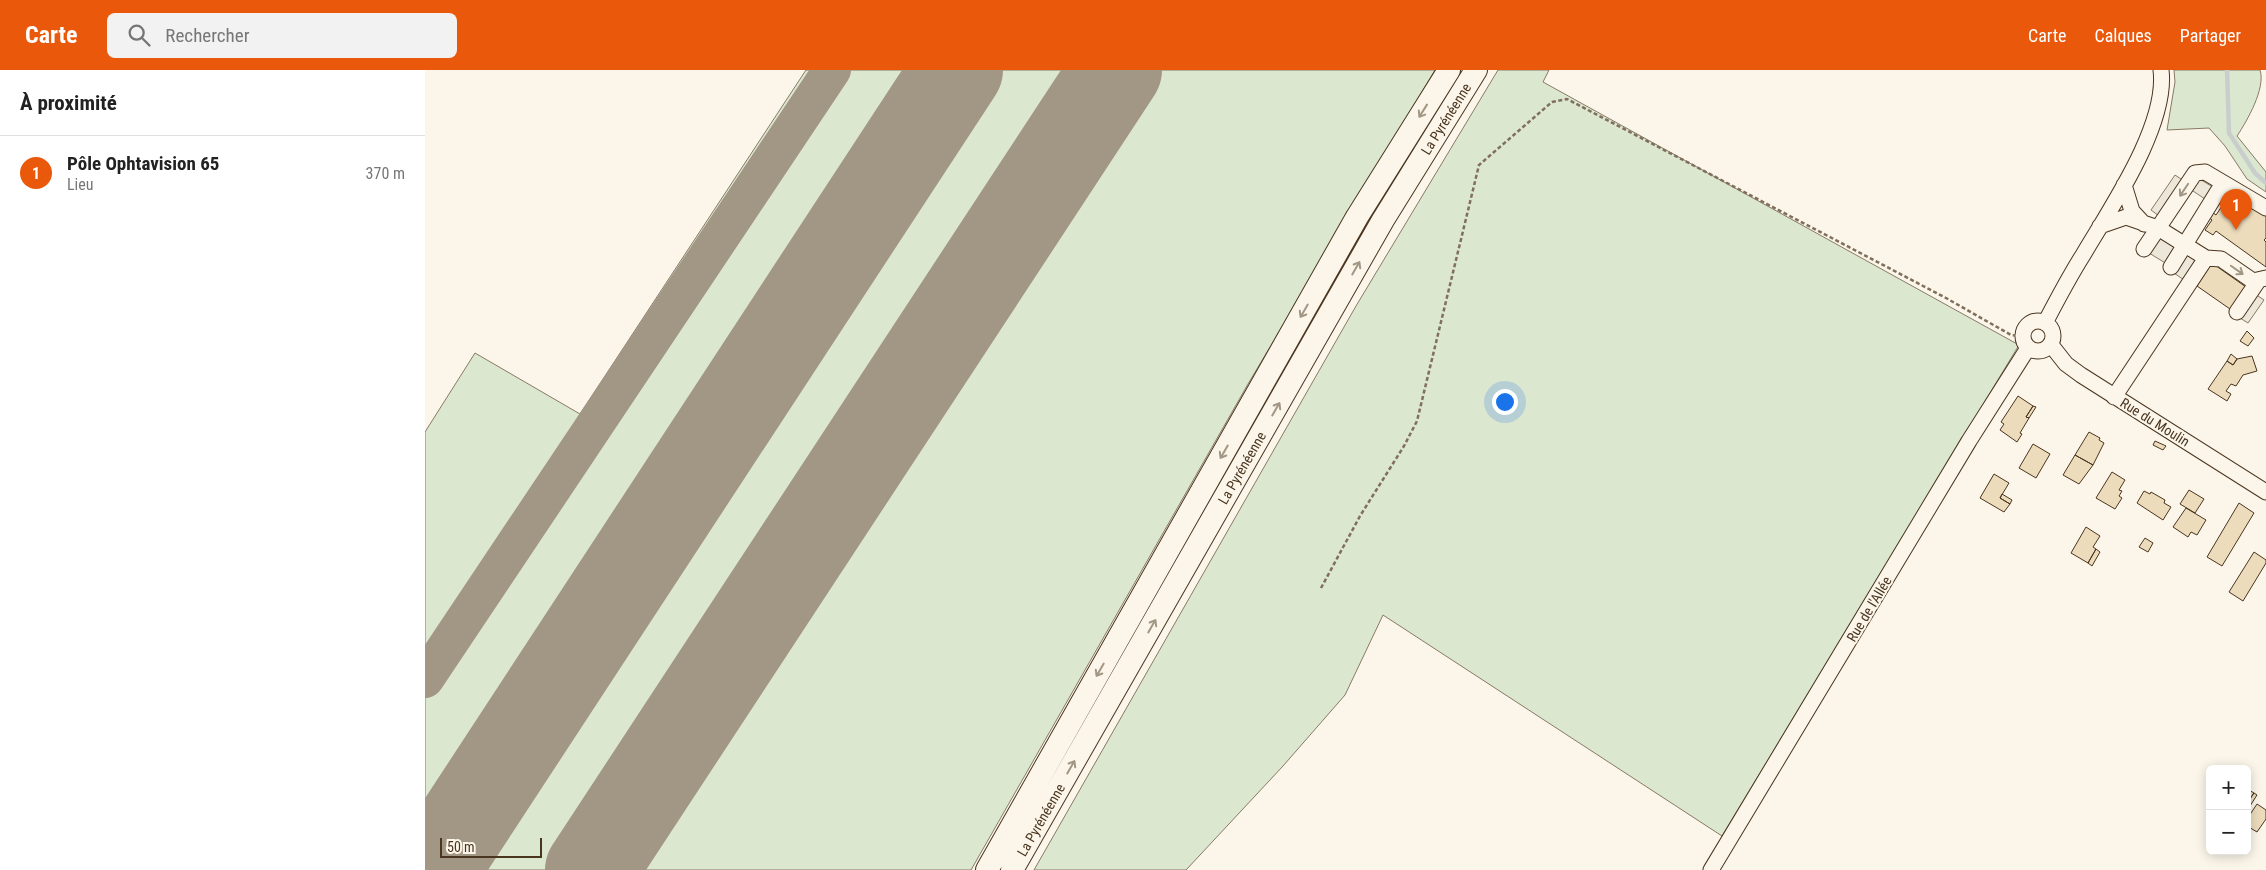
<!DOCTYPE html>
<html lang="fr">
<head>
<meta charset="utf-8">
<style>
	body { margin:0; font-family:"Roboto Condensed",sans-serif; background:#f2f2f2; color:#222 }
	.controls { position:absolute; right:15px; bottom:15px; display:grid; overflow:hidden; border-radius:8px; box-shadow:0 2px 12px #0003 }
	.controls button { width:45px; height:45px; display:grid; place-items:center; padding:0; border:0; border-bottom:1px solid #e0e0e0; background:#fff; color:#222; font:25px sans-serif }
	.scale { position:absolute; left:15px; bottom:12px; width:102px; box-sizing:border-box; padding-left:5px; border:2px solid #4a3520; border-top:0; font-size:14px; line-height:18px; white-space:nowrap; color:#4a3520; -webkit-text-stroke:4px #fbf6e9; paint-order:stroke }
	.you { position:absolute; left:1079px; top:331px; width:18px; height:18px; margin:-12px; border:4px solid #fff; border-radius:50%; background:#1a73e8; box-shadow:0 0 0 8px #1a73e833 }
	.badge { display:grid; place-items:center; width:32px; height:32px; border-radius:50%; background:#ea580c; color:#fff; font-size:16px; font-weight:700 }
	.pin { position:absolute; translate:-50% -41px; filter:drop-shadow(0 1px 2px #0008) }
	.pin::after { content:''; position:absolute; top:26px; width:18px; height:15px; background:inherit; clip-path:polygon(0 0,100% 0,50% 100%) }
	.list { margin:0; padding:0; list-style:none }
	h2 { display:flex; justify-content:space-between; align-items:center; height:65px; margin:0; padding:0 20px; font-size:21px }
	h2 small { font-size:16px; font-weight:400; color:#767676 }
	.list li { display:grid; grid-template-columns:32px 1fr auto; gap:15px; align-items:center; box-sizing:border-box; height:75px; padding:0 20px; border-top:1px solid #e0e0e0 }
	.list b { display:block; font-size:19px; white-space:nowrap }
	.list p { margin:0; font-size:16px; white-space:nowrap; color:#767676 }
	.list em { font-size:16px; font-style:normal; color:#767676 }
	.icon { flex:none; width:28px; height:28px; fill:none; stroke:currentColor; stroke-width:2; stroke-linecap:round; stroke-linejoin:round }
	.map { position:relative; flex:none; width:1841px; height:800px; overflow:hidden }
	header { display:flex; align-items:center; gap:30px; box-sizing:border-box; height:70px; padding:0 25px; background:#ea580c; color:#fff }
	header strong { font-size:24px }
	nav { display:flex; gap:28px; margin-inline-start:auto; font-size:18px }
	.search { width:350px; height:45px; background:#f2f2f2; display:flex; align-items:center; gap:12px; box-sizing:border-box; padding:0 18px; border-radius:8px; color:#767676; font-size:19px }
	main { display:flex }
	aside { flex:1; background:#fff }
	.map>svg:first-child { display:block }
</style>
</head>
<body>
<header>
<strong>Carte</strong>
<div class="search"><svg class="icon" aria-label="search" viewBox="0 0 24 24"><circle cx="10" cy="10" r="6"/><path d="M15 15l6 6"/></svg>Rechercher</div>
<nav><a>Carte</a><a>Calques</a><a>Partager</a></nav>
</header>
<main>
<aside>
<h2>À proximité<small></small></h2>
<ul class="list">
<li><span class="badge">1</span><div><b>Pôle Ophtavision 65</b><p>Lieu</p></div><em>370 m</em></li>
</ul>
</aside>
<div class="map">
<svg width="1841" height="800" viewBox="0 0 1841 800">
	<rect width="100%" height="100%" fill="#fbf6e9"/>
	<path fill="#dce7d0" stroke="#887966" d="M 381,0 L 1010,0 L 823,314 L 546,800 L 0,800 L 0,362 L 50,283 L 155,344 Z
		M 1073,0 L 1124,0 L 1118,12 L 1594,275 L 1297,766 L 958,545 L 920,625 L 858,696 L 761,800 L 609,800 L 931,236 Z
		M 1749,0 L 1835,0 C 1841,18 1822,51 1812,66 L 1841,102 L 1841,122 L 1822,109 L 1800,76 L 1784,58 L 1742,60 L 1750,12 Z"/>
	<path fill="#ede7d9" stroke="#887966" d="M 1750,105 L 1759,111 L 1734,146 L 1726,140 Z
		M 1773,108 L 1791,119 L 1783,131 L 1765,119 Z
		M 1735,166 L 1753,178 L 1742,194 L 1724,183 Z
		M 1762,184 L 1772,190 L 1759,210 L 1749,203 Z
		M 1830,224 L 1839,230 L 1823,253 L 1815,248 Z"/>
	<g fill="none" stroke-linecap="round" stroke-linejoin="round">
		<path stroke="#c9cecd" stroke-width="4.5" d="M 1802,0 L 1804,63 L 1830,103 L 1841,113"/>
		<path stroke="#a29684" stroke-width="38" d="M 0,609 L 407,0"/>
		<path stroke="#a29684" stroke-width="92" d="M 8,800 L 532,0
			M 166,800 L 691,0"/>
	</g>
	<path fill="#ecdcbc" stroke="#4a3520" d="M 1805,124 L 1825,138 L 1828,133 L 1841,142 L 1841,168 L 1839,170 L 1841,172 L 1841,197 L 1791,161 L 1788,165 L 1780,160 L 1787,150 L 1781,145 L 1784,140 L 1791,145 Z
		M 1787,193 L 1821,217 L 1805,239 L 1772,216 Z
		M 1822,261 L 1829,268 L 1823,276 L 1815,271 Z
		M 1806,284 L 1812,289 L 1808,295 L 1802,291 Z
		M 1827,286 L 1832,301 L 1818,305 L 1811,316 L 1806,314 L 1801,321 L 1806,324 L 1802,331 L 1783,319 L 1802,291 L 1808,295 L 1812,289 Z
		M 1593,326 L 1608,336 L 1601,347 L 1604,348 L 1595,363 L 1597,364 L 1592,372 L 1575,360 L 1579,354 L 1576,352 Z
		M 1608,336 L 1611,337 L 1604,348 L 1601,347 Z
		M 1664,362 L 1675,368 L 1674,370 L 1679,373 L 1668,395 L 1650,385 Z
		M 1730,371 L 1741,376 L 1738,380 L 1728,375 Z
		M 1608,374 L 1625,384 L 1611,408 L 1594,398 Z
		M 1650,385 L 1668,395 L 1654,414 L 1638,405 Z
		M 1687,402 L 1700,410 L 1694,420 L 1697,421 L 1694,426 L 1697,428 L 1690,439 L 1671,428 Z
		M 1569,404 L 1584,413 L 1575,428 L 1585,434 L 1579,442 L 1555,428 Z
		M 1764,420 L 1779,429 L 1770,443 L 1755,434 Z
		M 1719,421 L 1725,424 L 1726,422 L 1740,430 L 1739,433 L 1746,437 L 1738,450 L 1712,433 Z
		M 1577,424 L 1587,430 L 1585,434 L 1575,428 Z
		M 1814,433 L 1829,443 L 1797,496 L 1782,487 Z
		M 1761,438 L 1781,450 L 1772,465 L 1766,462 L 1763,467 L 1748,457 Z
		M 1661,457 L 1675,466 L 1668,477 L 1671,479 L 1663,493 L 1646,483 Z
		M 1720,468 L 1728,473 L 1723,482 L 1714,477 Z
		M 1671,479 L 1675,482 L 1667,496 L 1663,493 Z
		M 1829,482 L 1841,490 L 1841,493 L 1818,531 L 1804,522 Z
		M 1822,719 L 1829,723 L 1822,733 Z
		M 1829,723 L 1832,725 L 1825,736 L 1822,733 Z
		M 1832,734 L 1841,740 L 1841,749 L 1832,762 L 1822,756 L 1822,749 Z"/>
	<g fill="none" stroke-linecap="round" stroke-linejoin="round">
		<g stroke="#4a3520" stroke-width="17">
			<path id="minor" d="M 1699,115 L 1707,141 L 1719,154
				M 1675,156 L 1701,147 L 1733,158 L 1781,188 L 1796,189 L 1828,211 L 1841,208
				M 1719,179 L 1770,103 L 1780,102 L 1841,138
				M 1746,197 L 1798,113
				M 1812,242 L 1833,211
				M1598 266a15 15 0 1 1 30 0a15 15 0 1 1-30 0Z
				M 1620,253 C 1632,230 1644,207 1658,185 C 1685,139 1743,55 1736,0
				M 1626,275 L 1641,294 L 1656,305 L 1841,422
				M 1689,327 L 1781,188
				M 1286,800 L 1544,371 L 1603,278"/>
		</g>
		<g stroke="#4a3520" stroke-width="24">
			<path id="highway" d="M 562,800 L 932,147 L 1024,0
				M 587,800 L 958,150 L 1051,0"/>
		</g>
		<path stroke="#7f6f5c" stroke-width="2.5" stroke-dasharray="4 2.5" stroke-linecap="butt" d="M 896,518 L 935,446 L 979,376 L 992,351 L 1054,95 L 1127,32 L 1142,29 L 1521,228 L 1586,265 L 1596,266"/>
		<use href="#minor" stroke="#fbf6e9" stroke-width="15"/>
		<use href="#highway" stroke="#fbf6e9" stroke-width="22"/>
	</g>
	<defs><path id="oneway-shaft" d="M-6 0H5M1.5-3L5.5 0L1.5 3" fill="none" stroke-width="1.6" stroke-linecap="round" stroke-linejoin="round" transform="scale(1.25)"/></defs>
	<g stroke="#a29684">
		<use href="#oneway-shaft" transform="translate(998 41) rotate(122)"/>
		<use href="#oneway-shaft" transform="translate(1759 120) rotate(124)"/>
		<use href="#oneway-shaft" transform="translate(931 198) rotate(-60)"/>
		<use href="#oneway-shaft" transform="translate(1812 200) rotate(35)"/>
		<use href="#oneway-shaft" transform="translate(879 241) rotate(120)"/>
		<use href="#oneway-shaft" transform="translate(851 339) rotate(-60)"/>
		<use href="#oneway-shaft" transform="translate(799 382) rotate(120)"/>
		<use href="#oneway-shaft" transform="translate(727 556) rotate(-60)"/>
		<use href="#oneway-shaft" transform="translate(675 600) rotate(120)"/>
		<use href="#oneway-shaft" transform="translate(646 697) rotate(-60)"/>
	</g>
	<g text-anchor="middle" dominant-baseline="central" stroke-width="4" stroke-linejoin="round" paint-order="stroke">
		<g font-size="14" fill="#4a3520" stroke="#fbf6e9">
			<text transform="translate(1021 49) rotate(-58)">La Pyrénéenne</text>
			<text transform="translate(1730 352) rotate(32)">Rue du Moulin</text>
			<text transform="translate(817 398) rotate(-60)">La Pyrénéenne</text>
			<text transform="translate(1444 539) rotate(-59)">Rue de l'Allée</text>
			<text transform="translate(616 750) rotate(-60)">La Pyrénéenne</text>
		</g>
	</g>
</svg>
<div class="controls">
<button>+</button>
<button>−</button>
</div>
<div class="scale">50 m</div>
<div class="you"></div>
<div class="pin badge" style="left:1811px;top:160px">1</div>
</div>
</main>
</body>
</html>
